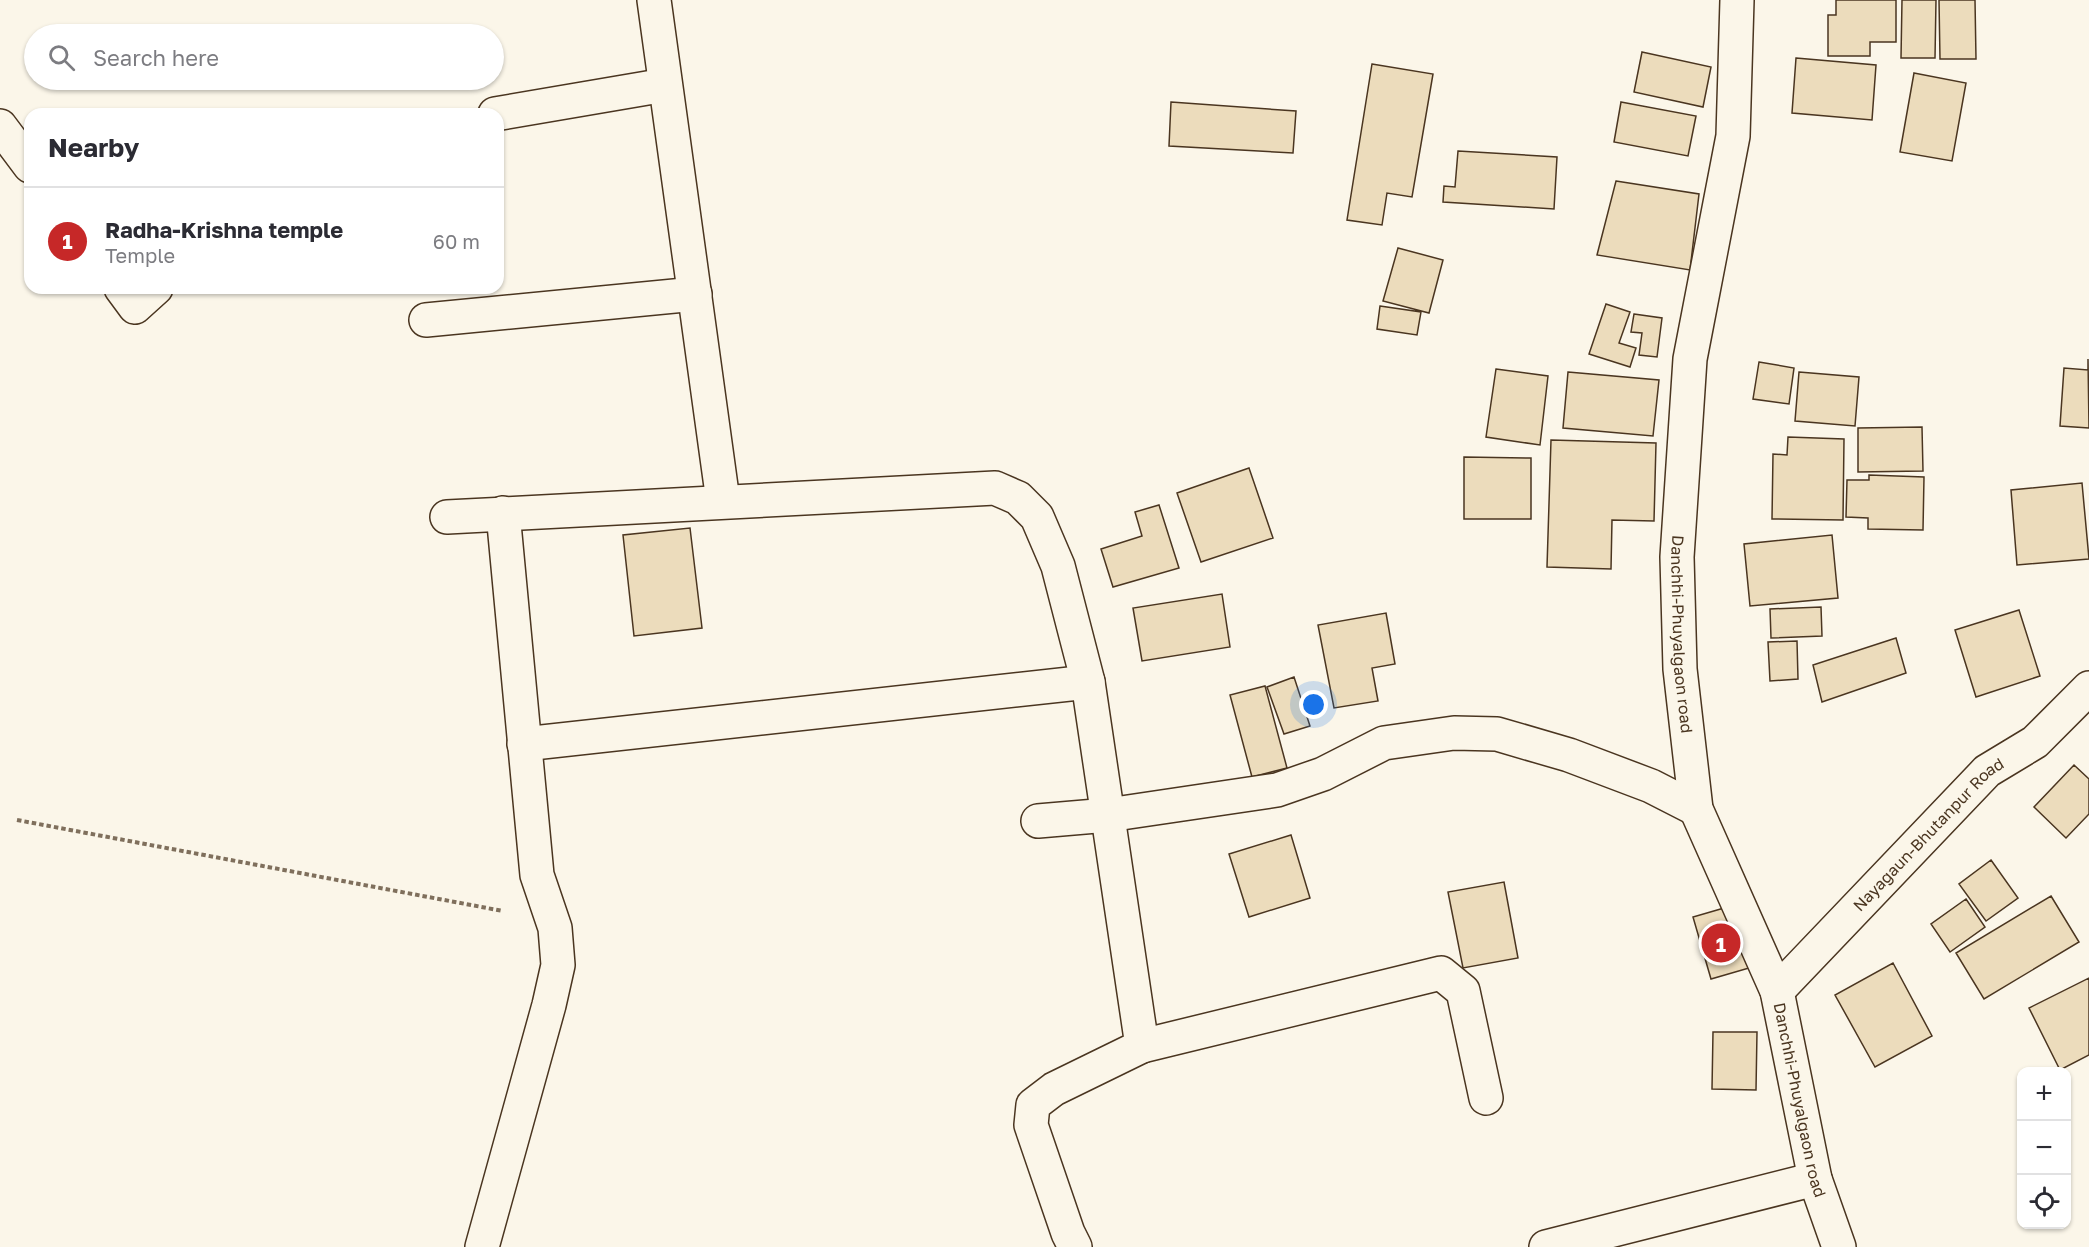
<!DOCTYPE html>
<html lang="en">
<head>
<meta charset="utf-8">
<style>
	body { margin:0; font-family:"Golos Text",sans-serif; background:#f7f7f7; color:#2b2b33 }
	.controls { position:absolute; right:18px; bottom:18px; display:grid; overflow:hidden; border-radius:12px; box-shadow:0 2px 4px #0004 }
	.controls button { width:54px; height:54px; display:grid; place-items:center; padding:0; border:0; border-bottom:2px solid #e1e1e2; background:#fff; color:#2b2b33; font:30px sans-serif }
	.you { position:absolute; left:1314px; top:705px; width:21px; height:21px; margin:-15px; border:4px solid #fff; border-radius:50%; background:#1a73e8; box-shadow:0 0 0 9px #1a73e833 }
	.badge { display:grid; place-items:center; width:39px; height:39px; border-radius:50%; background:#c62828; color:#fff; font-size:20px; font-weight:700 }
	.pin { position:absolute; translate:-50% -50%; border:3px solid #fff; box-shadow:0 2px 6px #0006 }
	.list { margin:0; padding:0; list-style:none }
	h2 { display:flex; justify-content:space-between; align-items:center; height:78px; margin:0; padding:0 24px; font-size:26px }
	h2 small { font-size:20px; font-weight:400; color:#7c7c81 }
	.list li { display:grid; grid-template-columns:39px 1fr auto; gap:18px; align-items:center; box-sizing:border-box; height:108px; padding:0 24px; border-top:2px solid #e1e1e2 }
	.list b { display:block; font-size:22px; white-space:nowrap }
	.list p { margin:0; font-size:20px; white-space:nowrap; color:#7c7c81 }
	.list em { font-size:20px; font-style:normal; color:#7c7c81 }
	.icon { flex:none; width:33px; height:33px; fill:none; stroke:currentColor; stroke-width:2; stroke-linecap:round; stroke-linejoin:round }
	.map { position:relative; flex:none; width:2089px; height:1247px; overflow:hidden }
	.search { position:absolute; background:#fff; box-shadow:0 2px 4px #0004; left:24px; top:24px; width:480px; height:66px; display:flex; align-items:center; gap:15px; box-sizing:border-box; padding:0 21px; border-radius:33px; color:#7c7c81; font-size:22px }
	.panel { position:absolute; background:#fff; box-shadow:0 2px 4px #0004; left:24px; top:108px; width:480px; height:186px; border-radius:18px }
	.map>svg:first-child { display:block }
</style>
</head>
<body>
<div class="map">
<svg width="2089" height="1247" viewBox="0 0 2089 1247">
	<rect width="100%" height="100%" fill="#fbf6e9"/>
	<path fill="#ecdcbc" stroke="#4a3520" stroke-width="1.5" d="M 1836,0 L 1896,0 L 1896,42 L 1870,42 L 1870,56 L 1828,56 L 1828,15 L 1836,15 Z
		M 1902,0 L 1936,0 L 1935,58 L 1901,58 Z
		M 1939,0 L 1975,0 L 1976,59 L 1940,59 Z
		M 1642,52 L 1711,67 L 1703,107 L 1634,92 Z
		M 1796,58 L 1876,65 L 1872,120 L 1792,113 Z
		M 1372,64 L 1433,74 L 1412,197 L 1387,193 L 1382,225 L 1347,220 Z
		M 1914,73 L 1966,83 L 1952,161 L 1900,152 Z
		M 1171,102 L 1296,111 L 1293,153 L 1169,146 Z
		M 1621,102 L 1696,116 L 1688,156 L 1614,142 Z
		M 1458,151 L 1557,157 L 1554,209 L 1443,202 L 1444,186 L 1455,187 Z
		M 1616,181 L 1699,194 L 1690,270 L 1597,255 Z
		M 1398,248 L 1443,260 L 1429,313 L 1383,301 Z
		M 1606,304 L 1630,312 L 1619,343 L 1636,348 L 1630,367 L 1589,354 Z
		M 1380,306 L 1421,312 L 1417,335 L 1377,329 Z
		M 1634,314 L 1662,318 L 1657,357 L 1639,355 L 1642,333 L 1631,332 Z
		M 2088,359 L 2089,428 L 2060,426 L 2064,368 L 2088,370 Z
		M 1759,362 L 1794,368 L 1789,404 L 1753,399 Z
		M 1496,369 L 1548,376 L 1540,445 L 1486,437 Z
		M 1568,372 L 1659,380 L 1653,436 L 1563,428 Z
		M 1799,372 L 1859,377 L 1855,426 L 1795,421 Z
		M 1922,427 L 1923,471 L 1858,472 L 1858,428 Z
		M 1788,437 L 1844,439 L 1843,520 L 1772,519 L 1773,454 L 1787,455 Z
		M 1551,440 L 1656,443 L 1654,521 L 1612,520 L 1611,569 L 1547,567 Z
		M 1464,457 L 1531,458 L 1531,519 L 1464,519 Z
		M 1249,468 L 1273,538 L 1201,562 L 1177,493 Z
		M 1869,475 L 1924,477 L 1923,530 L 1868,529 L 1868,518 L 1846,517 L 1847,480 L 1869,480 Z
		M 2082,483 L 2089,559 L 2017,565 L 2011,490 Z
		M 1159,505 L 1179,568 L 1113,587 L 1101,549 L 1142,536 L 1135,512 Z
		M 690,528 L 702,628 L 634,636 L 623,535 Z
		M 1832,535 L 1838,598 L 1750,606 L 1744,544 Z
		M 1222,594 L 1230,647 L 1142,661 L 1133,608 Z
		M 1821,607 L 1822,636 L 1771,638 L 1770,609 Z
		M 2019,610 L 2040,676 L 1976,697 L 1955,630 Z
		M 1386,613 L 1395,664 L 1372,668 L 1378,701 L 1334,708 L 1318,625 Z
		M 1896,638 L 1906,673 L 1822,702 L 1813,665 Z
		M 1797,641 L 1798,679 L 1770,681 L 1768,642 Z
		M 1294,677 L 1310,726 L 1284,734 L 1267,687 Z
		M 1265,686 L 1287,768 L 1252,777 L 1230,695 Z
		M 2074,765 L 2089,779 L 2089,814 L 2066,838 L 2034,807 Z
		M 1291,835 L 1310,898 L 1249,917 L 1229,854 Z
		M 1991,860 L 2018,898 L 1986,921 L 1959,884 Z
		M 1504,882 L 1518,958 L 1463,968 L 1448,892 Z
		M 2051,896 L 2079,942 L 1984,999 L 1956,953 Z
		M 1966,899 L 1985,927 L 1950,952 L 1931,924 Z
		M 1731,906 L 1749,968 L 1711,979 L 1693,917 Z
		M 1893,963 L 1932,1036 L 1875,1067 L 1835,995 Z
		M 2089,978 L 2089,1055 L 2060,1070 L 2029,1008 Z
		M 1713,1032 L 1757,1032 L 1756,1090 L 1712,1089 Z"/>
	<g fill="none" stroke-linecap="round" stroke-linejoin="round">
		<g stroke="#4a3520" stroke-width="36">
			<g id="minor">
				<path d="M 654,0 L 723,501"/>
				<path id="s1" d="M 1737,0 L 1733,136 L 1690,359 L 1677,557 L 1680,669 L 1696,809 L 1777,991 L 1815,1179 L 1839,1247"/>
				<path d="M 495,114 L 665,85"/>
				<path d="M 0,126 L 30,166"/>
				<path d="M 121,288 L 135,307 L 156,288"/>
				<path d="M 426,320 L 695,294"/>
				<path d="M 447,517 L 995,488 L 1018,498 L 1037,517 L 1058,566 L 1088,682 L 1142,1046 L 1054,1089 L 1033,1105 L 1031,1125 L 1068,1233 L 1075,1247"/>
				<path d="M 524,744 L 1088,682"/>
				<path d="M 1038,821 L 1108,815 L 1277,790 L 1323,774 L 1384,743 L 1454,733 L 1497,734 L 1569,755 L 1651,786 L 1696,809"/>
				<path id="s2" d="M 1777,991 L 1987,771 L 2035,742 L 2089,688"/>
				<path d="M 1142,1046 L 1441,973 L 1463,991 L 1486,1098"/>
				<path d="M 482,1247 L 549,1005 L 558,965 L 555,928 L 537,875 L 503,513"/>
				<path d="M 1546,1247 L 1815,1179"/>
			</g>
		</g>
		<path stroke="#7f6f5c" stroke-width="4" stroke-dasharray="4.5 3" stroke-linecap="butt" d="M 17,820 L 503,911"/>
		<use href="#minor" stroke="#fbf6e9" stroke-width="33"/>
	</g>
	<g text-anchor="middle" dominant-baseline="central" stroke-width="4.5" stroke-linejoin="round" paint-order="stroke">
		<g font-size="16" fill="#4a3520" stroke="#fbf6e9">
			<text stroke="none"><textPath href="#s1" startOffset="639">Danchhi-Phuyalgaon road</textPath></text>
			<text stroke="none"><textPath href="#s2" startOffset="218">Nayagaun-Bhutanpur Road</textPath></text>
			<text stroke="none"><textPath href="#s1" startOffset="1125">Danchhi-Phuyalgaon road</textPath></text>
		</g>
	</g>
</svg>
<div class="controls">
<button>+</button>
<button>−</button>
<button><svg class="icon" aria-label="locate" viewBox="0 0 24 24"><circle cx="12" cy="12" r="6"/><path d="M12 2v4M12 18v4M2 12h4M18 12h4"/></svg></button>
</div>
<div class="you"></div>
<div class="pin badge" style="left:1721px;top:943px">1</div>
<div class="search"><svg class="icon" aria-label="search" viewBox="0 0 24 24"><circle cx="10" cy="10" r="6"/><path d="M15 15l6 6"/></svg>Search here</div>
<section class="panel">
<h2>Nearby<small></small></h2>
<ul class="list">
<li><span class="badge">1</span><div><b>Radha-Krishna temple</b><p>Temple</p></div><em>60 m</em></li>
</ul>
</section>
</div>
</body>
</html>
